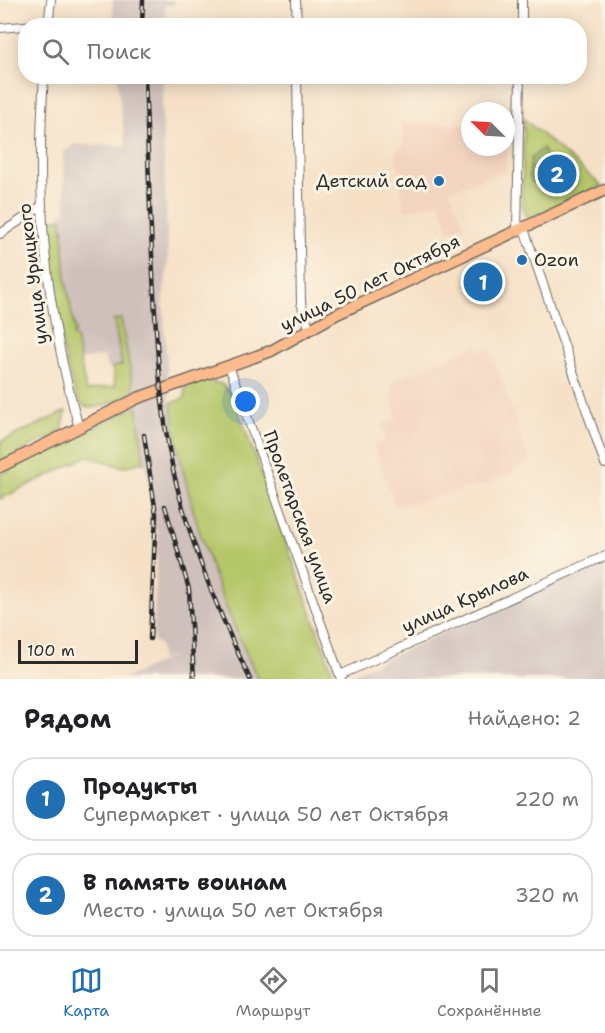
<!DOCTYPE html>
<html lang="ru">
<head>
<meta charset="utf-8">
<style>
	body { margin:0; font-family:"Shantell Sans",sans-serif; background:#f2f2f2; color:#202124 }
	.compass { position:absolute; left:461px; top:102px; width:54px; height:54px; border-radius:50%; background:#fff; box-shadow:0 3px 15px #0003; rotate:294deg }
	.scale { position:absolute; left:18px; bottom:15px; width:120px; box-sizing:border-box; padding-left:6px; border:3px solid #2b2b2b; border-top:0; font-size:16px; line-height:21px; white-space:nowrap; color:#2b2b2b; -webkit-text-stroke:4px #fcf5e5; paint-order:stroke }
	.you { position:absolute; left:246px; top:402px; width:21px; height:21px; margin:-15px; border:4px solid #fff; border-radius:50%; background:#1a73e8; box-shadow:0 0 0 9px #1a73e833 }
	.badge { display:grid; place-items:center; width:39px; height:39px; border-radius:50%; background:#1f6fb2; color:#fff; font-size:20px; font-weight:700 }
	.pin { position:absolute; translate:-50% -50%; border:3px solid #fff; box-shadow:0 2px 6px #0006 }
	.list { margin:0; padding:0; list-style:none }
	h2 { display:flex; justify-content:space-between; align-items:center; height:78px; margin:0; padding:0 24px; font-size:26px }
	h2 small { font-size:20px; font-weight:400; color:#757577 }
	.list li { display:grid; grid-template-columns:39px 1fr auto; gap:18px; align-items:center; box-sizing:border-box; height:84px; margin:0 12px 12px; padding:0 12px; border:2px solid #e0e0e0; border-radius:24px }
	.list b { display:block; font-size:22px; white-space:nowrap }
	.list p { margin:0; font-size:20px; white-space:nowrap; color:#757577 }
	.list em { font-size:20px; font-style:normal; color:#757577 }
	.icon { flex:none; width:33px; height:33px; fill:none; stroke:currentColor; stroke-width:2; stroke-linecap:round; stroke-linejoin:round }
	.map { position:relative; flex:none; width:605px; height:679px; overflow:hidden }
	.search { position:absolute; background:#fff; box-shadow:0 3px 15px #0003; left:18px; right:18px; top:18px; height:66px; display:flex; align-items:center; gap:15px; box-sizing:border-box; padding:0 21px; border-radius:24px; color:#757577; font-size:22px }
	.sheet { height:270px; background:#fff }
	nav { display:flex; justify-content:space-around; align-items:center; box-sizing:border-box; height:84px; border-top:2px solid #e0e0e0; background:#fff; font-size:16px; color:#757577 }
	nav a { display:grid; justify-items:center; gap:3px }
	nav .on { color:#1f6fb2 }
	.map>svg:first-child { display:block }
</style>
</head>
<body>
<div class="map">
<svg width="605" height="679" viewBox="0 0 605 679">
	<rect width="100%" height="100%" fill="#fcf5e5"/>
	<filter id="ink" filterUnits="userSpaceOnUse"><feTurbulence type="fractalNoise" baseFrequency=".0167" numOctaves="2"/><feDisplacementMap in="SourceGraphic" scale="12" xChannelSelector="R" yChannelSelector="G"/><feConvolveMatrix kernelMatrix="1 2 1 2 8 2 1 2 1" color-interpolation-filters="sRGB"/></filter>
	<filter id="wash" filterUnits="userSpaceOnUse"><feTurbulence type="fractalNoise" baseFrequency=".008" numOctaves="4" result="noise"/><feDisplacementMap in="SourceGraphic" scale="24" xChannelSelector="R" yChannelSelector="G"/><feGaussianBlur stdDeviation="1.35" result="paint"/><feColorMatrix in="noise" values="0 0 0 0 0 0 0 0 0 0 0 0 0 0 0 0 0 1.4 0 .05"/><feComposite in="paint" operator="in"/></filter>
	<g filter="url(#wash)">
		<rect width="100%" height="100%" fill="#f6e1c7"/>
		<path fill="#f3d4bf" d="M 403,123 L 470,125 L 470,147 L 506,147 L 507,126 L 506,172 L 449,190 L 465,226 L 449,232 L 440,202 L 405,210 L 395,152 L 403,146 Z
			M 478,345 L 480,351 L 490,347 L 530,463 L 514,469 L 515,473 L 485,484 L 395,508 L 374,445 L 386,441 L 381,424 L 395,419 L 391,382 Z"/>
		<path fill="#cfc0bb" d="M 113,0 L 174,0 L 174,4 L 165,5 L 165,25 L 113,25 Z
			M 117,77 L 163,77 L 162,111 L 168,260 L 163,302 L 168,381 L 174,428 L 203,544 L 229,616 L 258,679 L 124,679 L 177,654 L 161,660 L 160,645 L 153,640 L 158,530 L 152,529 L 151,497 L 121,319 L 114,320 L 122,366 L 107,368 L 104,356 L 81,360 L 72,333 L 75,332 L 66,279 L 61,212 L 66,211 L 63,153 L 74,144 L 126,146 Z
			M 605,562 L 605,679 L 355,679 L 353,674 L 531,592 Z"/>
		<path fill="#b6c76a" stroke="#70794a" stroke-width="1.5" d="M 524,119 L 602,186 L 531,217 L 526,216 L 522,204 Z
			M 62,218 L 66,279 L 75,332 L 73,333 L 74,338 L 76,338 L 86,391 L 115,386 L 112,367 L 122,365 L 114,320 L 121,319 L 134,391 C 121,397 102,411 86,407 C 64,401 50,259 47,233 L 52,220 Z
			M 204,380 L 222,384 L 234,398 L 335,679 L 258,679 C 216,592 184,500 171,403 L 185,398 L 185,386 Z
			M 137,406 L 144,462 L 122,467 L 88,456 L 0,499 L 0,475 Z
			M 66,411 L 62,431 L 0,462 L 0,442 Z"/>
		<path fill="#90ac5e" stroke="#5e6c44" stroke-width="1.5" d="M 543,148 L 550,175 L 533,183 L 529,175 L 531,158 Z"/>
	</g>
	<g filter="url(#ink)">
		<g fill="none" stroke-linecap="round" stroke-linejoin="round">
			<g stroke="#726b62" stroke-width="10">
				<path id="minor" d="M 296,0 L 297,26
					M 48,26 L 51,0
					M 522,26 L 522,0
					M 0,28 L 48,24
					M 44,76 C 35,203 45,306 79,428
					M 297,76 L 301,303 L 310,330
					M 523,226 L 605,464
					M 517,229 L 520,76
					M 0,234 L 40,207
					M 229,366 L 341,679
					M 340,675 L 605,556"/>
			</g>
			<g stroke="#726b62" stroke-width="13">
				<path id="major" d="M 0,467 L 138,398 L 271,351 L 337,314 L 605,190"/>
			</g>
			<use href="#minor" stroke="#fff" stroke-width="8"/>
			<use href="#major" stroke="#fbbb8d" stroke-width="10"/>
			<g stroke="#2b2b2b" stroke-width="4.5">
				<path id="rail" d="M 142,26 L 143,0
					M 145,76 C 148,149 150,222 154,294 C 157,353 161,413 173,470 C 190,544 218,611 250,679
					M 144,435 L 156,514 L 150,639
					M 165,506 L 189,589 L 194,679"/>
			</g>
			<use href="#rail" stroke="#fcf5e5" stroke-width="2" stroke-dasharray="7" stroke-linecap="butt"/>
		</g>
	</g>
	<g fill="#1f6fb2" stroke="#fcf5e5" stroke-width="2">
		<circle cx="439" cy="181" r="6"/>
		<circle cx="522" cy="260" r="6"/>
	</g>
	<g text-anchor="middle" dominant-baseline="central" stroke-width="6" stroke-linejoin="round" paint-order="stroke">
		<g font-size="18" fill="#2b2b2b" stroke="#fcf5e5" text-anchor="end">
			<text x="427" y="181">Детский сад</text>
			<text x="534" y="260" text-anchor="start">Ozon</text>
		</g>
		<g font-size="18" fill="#2b2b2b" stroke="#fcf5e5">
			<text transform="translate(33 274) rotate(-97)">улица Урицкого</text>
			<text transform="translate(370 283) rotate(-26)">улица 50 лет Октября</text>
			<text transform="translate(300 517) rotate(70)">Пролетарская улица</text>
			<text transform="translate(465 600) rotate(-24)">улица Крылова</text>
		</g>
	</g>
</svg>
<svg class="compass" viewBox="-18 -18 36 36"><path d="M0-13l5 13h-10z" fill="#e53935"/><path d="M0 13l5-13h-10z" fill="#757577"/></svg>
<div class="scale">100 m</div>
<div class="you"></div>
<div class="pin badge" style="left:483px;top:282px">1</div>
<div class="pin badge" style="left:557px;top:174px">2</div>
<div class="search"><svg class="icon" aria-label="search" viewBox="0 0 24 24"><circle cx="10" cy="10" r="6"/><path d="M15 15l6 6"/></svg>Поиск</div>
</div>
<section class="sheet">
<h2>Рядом<small>Найдено: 2</small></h2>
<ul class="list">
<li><span class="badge">1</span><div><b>Продукты</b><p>Супермаркет · улица 50 лет Октября</p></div><em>220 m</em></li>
<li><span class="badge">2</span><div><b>В память воинам</b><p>Место · улица 50 лет Октября</p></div><em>320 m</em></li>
</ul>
</section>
<nav>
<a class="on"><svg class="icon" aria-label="map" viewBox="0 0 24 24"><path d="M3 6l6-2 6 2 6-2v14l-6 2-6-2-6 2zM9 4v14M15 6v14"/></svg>Карта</a>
<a><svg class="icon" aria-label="directions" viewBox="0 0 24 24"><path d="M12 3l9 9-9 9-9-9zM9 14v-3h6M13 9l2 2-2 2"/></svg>Маршрут</a>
<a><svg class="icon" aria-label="saved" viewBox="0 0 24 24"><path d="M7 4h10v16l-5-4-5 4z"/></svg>Сохранённые</a>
</nav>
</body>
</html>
